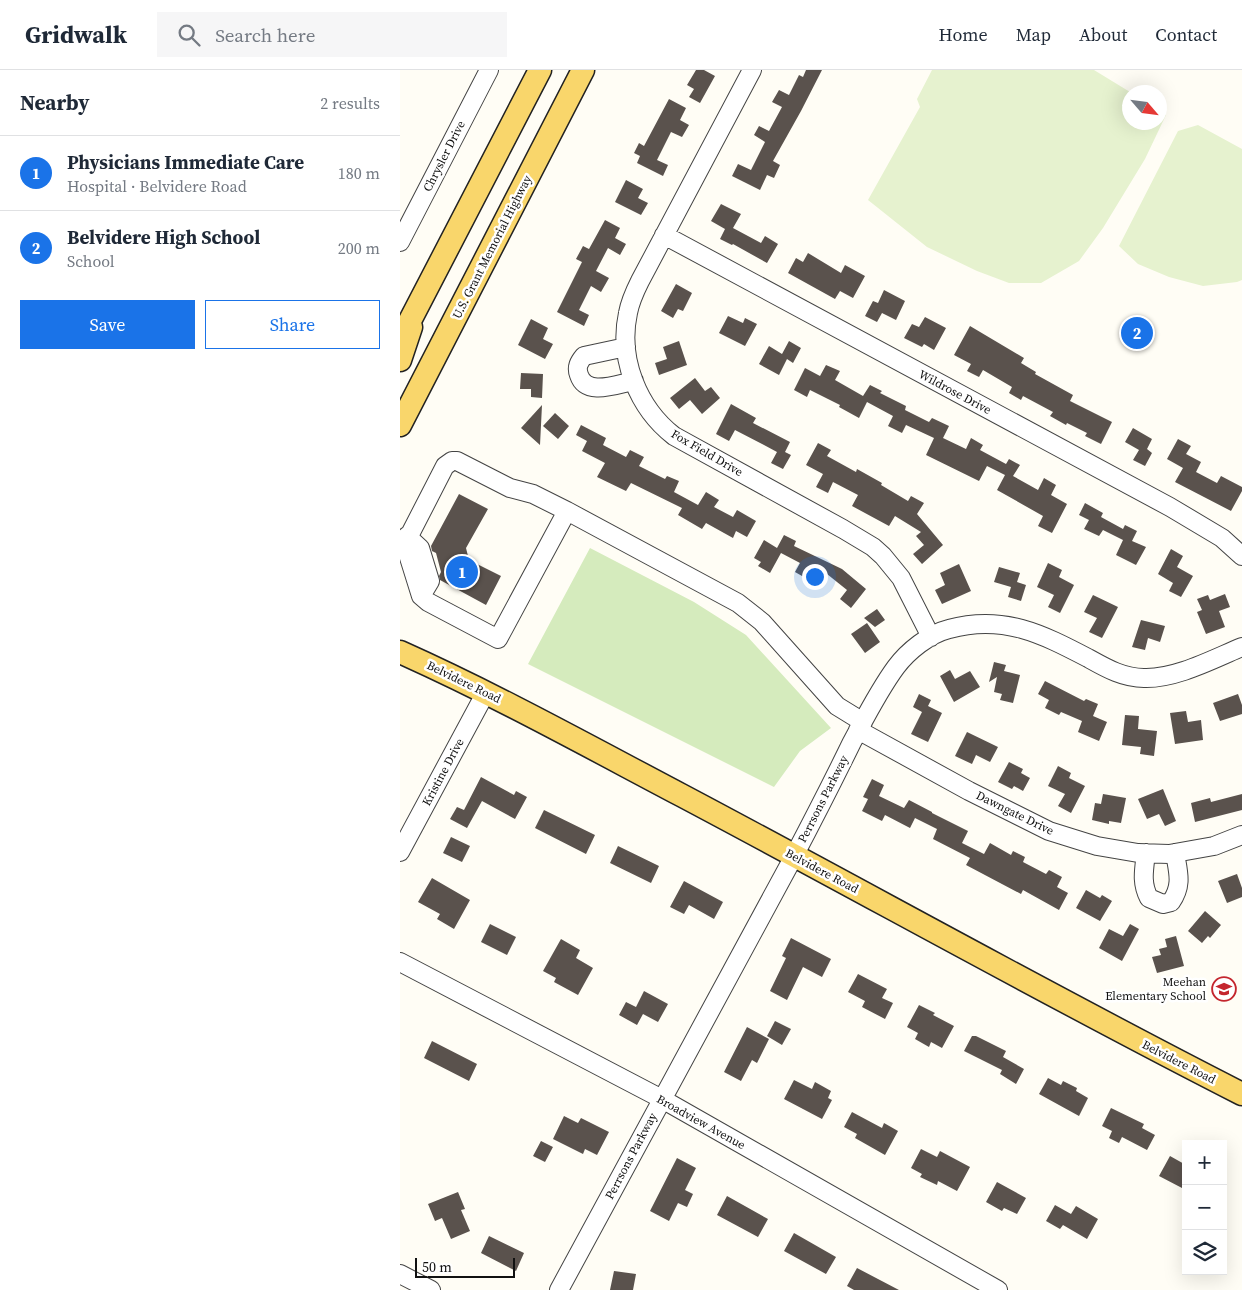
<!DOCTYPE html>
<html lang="en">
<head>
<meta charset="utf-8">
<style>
	body { margin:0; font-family:"Source Serif 4",serif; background:#f6f6f7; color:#1f2937 }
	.controls { position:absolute; right:15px; bottom:15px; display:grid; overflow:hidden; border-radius:0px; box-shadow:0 5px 20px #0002 }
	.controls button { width:45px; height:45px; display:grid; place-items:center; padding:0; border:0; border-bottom:1px solid #e0e1e3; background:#fff; color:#1f2937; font:25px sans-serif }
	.compass { position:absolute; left:722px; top:15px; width:45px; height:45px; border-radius:50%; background:#fff; box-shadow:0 5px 20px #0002; rotate:118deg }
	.scale { position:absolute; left:15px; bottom:12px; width:100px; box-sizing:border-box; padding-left:5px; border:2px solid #111; border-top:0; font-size:14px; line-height:18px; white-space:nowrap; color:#111; -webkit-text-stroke:4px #fff; paint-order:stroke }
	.you { position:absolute; left:414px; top:506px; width:18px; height:18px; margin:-12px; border:4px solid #fff; border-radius:50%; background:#1a73e8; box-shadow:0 0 0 8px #1a73e833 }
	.badge { display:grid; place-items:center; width:32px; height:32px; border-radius:50%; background:#1a73e8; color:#fff; font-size:16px; font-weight:700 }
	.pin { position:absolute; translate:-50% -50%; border:2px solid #fff; box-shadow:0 1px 5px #0006 }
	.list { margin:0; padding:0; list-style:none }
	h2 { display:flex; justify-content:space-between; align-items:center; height:65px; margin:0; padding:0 20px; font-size:21px }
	h2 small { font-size:16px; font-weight:400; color:#747a83 }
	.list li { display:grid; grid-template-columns:32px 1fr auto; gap:15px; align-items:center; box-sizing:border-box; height:75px; padding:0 20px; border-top:1px solid #e0e1e3 }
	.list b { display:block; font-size:19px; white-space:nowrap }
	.list p { margin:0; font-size:16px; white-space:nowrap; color:#747a83 }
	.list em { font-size:16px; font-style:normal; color:#747a83 }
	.actions { display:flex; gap:10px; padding:15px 20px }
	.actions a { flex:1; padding:11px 0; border:1px solid #1a73e8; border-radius:0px; text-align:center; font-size:18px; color:#1a73e8 }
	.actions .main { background:#1a73e8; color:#fff }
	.icon { flex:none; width:28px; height:28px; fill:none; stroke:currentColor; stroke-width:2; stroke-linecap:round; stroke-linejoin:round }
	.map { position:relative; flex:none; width:842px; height:1220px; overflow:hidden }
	header { display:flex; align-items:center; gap:30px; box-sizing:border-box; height:70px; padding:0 25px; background:#fff; border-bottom:1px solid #e0e1e3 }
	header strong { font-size:24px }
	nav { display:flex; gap:28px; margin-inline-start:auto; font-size:18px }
	.search { width:350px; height:45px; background:#f6f6f7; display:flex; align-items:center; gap:12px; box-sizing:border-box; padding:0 18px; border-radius:0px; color:#747a83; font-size:19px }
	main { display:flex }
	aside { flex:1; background:#fff }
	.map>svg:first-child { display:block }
</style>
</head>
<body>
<header>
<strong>Gridwalk</strong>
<div class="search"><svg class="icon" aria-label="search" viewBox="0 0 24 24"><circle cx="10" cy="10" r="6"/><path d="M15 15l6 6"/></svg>Search here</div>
<nav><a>Home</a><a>Map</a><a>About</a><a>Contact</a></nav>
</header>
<main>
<aside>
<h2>Nearby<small>2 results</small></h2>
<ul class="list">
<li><span class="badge">1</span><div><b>Physicians Immediate Care</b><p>Hospital · Belvidere Road</p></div><em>180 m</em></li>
<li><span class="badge">2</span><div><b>Belvidere High School</b><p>School</p></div><em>200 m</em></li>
</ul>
<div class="actions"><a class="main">Save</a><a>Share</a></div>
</aside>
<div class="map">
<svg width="842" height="1220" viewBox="0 0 842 1220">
	<rect width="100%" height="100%" fill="#fffdf5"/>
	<path fill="#d5ebbd" d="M 190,478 L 294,532 L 346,565 L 431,658 L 400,681 L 374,717 L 128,594 Z"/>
	<path fill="#e6f2cf" d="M 532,0 L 694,0 L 730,22 L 730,52 L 760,52 L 760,41 L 766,45 L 745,89 L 703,158 L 679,191 L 641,213 L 609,213 L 577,201 L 527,177 L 468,130 L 520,37 L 517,29 Z
		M 798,55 L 842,79 L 842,210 L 837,212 L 803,216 L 769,207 L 738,194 L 719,176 L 778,61 Z"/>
	<path fill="#5a524d" d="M 296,0 L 304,0 L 315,6 L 300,33 L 289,27 L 294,19 L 287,15 Z
		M 406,0 L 422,0 L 401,41 L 373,91 L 380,95 L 374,108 L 367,105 L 360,120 L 332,106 L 338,94 L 351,100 L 365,72 L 354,65 L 359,56 L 369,61 L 382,37 L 372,32 L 379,20 L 389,25 L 399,5 L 403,7 Z
		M 269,29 L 286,38 L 280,50 L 289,55 L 282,67 L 271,62 L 257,90 L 268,95 L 263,106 L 237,93 L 240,86 L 234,83 L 239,73 L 244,76 Z
		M 226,110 L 243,119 L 238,128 L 248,133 L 241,145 L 215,132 Z
		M 321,134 L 341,144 L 333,158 L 361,173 L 365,166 L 378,174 L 367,193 L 333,174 L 332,175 L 320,169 L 325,159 L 311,151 Z
		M 205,150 L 220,158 L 215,168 L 226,174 L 220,185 L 208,178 L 196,201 L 209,208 L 201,222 L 191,216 L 179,240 L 189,245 L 184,256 L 157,242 L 182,192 L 176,189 L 183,176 L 189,179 Z
		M 408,183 L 441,203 L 445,195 L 465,206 L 453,228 L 440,221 L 435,229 L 388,203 L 396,188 L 403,192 Z
		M 276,214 L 292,223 L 283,241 L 278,239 L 273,248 L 261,241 Z
		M 484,220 L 505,231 L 496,250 L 482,243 L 477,252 L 465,246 L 473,231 L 478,233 Z
		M 328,246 L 343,253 L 345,248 L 357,254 L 345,276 L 319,263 Z
		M 525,247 L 546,258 L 534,280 L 524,274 L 522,277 L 504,268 L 512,254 L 519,257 Z
		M 131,249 L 148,258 L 143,269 L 153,274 L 145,289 L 118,275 Z
		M 570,256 L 624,288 L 621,293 L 636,302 L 635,304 L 673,325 L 670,331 L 712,352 L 701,374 L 685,366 L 687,363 L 667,353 L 666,355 L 650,346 L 653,342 L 623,326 L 621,330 L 609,323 L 612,317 L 583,300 L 579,307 L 567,301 L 571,294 L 554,285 Z
		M 279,271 L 287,295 L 259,305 L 255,293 L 267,289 L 263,277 Z
		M 389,271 L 401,278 L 393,293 L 387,289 L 379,305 L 359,294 L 369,276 L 382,284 Z
		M 426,295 L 440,301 L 435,310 L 463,326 L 470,315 L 482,321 L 480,323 L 506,336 L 505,340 L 529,352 L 532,348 L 549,356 L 543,368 L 566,379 L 571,368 L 583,375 L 580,380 L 606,394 L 609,389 L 620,395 L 613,406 L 638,420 L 644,408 L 656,415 L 651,425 L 667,434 L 652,463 L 638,456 L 643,446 L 597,420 L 605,405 L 587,396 L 579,411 L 526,385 L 534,368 L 506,355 L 502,363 L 488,356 L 493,346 L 467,332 L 459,348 L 439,337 L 440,335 L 410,320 L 407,327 L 394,320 L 405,298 L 420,306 Z
		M 121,303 L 143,304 L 142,328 L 131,327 L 131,319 L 120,319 Z
		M 295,308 L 305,321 L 311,317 L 320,328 L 302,344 L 290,330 L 279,339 L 270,328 Z
		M 331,334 L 356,348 L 353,353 L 390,372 L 385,382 L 391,385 L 383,399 L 371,393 L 377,382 L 364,375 L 335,360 L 329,371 L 316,364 Z
		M 142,335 L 140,375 L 121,358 Z
		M 155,343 L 169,356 L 158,369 L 143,356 Z
		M 181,355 L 206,368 L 203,375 L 226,387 L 230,380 L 244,387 L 239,396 L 265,409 L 267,406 L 279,411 L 274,422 L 298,435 L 306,422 L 319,430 L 314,437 L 333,447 L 337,440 L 356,451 L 347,467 L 336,461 L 333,468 L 306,453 L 302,459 L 278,445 L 282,438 L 231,413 L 226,421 L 197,407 L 205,393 L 182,381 L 187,371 L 176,365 Z
		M 733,358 L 752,369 L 747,379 L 752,383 L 745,396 L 733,390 L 739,380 L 725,372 Z
		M 778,369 L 791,376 L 786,384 L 801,392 L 796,402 L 817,413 L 821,406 L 842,417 L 842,421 L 831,441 L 775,412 L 783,398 L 767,389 Z
		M 418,373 L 431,380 L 427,386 L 456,402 L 457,399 L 482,413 L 481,415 L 508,431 L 511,426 L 524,433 L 517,444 L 543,475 L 522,494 L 513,484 L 524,475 L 516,466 L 521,462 L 495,446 L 489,456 L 452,436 L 458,425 L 433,412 L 428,423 L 416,417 L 423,404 L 406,395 Z
		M 59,424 L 88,439 L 66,478 L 69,490 L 101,506 L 86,535 L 40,510 L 39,506 L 41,502 L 36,483 L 32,481 L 31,476 Z
		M 685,433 L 703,443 L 701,447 L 723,459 L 725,455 L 737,461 L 732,471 L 746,477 L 736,495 L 716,485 L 723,470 L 703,460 L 699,466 L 684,459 L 689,450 L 679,445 Z
		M 384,465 L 396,471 L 394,476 L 442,499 L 466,519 L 451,538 L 440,529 L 447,520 L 427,504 L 425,507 L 414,501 L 409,510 L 395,502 L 400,493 L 381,483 L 370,503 L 358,496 L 361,492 L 354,488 L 364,470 L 377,478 Z
		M 771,479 L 783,486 L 777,497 L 793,506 L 781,527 L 769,521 L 773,513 L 758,504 Z
		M 648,493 L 662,500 L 659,507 L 674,515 L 660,543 L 648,537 L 654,525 L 637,517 Z
		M 559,494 L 571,521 L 542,534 L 535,520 L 545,515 L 540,503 Z
		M 599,497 L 620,503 L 617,512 L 626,515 L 621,531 L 608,527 L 611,517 L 594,512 Z
		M 825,524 L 830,537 L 819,541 L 825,557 L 806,564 L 797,542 L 802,540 L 797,529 L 808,525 L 810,530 Z
		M 693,525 L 718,537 L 702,568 L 689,562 L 697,548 L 684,542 Z
		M 477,539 L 485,550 L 475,557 L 464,548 Z
		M 741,550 L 765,556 L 760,572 L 748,568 L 745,580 L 732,577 Z
		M 467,553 L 480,572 L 465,583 L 451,564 Z
		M 594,592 L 606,595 L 604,601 L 620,605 L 613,633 L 600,630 L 602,624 L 594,622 L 597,607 L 589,612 Z
		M 550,600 L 555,609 L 570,601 L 580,617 L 554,632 L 540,606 Z
		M 645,611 L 684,631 L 686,629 L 698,634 L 693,646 L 707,652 L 699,671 L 678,662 L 682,651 L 661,642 L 659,645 L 645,638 L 649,630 L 638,624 Z
		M 519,624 L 531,630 L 528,636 L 542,643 L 528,672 L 511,664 L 522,642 L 513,637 Z
		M 838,624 L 842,635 L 842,644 L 820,651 L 813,633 Z
		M 786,641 L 788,652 L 801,650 L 803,670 L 775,674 L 770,643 Z
		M 725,645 L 739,646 L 738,659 L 757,661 L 754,686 L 740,684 L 741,677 L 722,675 Z
		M 567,662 L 598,677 L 590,692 L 576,685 L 572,694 L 555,686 Z
		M 609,692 L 623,699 L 621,703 L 630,708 L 623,721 L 614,716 L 612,719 L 598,712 Z
		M 658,696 L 671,703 L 669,708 L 685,716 L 671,743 L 658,736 L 665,724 L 648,716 Z
		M 81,707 L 114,725 L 116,721 L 127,727 L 115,749 L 82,731 L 67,758 L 50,749 L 57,737 L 64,740 Z
		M 472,709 L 484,715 L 479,726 L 504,738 L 509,730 L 532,742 L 532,743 L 568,761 L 562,773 L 584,784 L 590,773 L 611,785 L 613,781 L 625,787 L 623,792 L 646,804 L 649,800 L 662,807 L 657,817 L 668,823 L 659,840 L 623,820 L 621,824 L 566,795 L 570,788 L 533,769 L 537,759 L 515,748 L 510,758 L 485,745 L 482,751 L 462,741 L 468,729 L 463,727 Z
		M 763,719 L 776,751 L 765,756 L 759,744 L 747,749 L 738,729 Z
		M 703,724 L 726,728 L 721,753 L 709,751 L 709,754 L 692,750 L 695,733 L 701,734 Z
		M 842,724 L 842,740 L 795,752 L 791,733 L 810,728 L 811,732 Z
		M 144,740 L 195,765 L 186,784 L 135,758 Z
		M 51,767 L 70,776 L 62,792 L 43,783 Z
		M 218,776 L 259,796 L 251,813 L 210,793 Z
		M 837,804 L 842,818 L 842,827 L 827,833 L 818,811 Z
		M 32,808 L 70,830 L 54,859 L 37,849 L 40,844 L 18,832 Z
		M 284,811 L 323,832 L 314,849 L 289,835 L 284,844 L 270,837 Z
		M 686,820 L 700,828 L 702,825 L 712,831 L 700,851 L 676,838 Z
		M 805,841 L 821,855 L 810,868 L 808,866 L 802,873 L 788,861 Z
		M 90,854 L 116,867 L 107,885 L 81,872 Z
		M 730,854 L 739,859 L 722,891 L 699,878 L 709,859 L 723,866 Z
		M 776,866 L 784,896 L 757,903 L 752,887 L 761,885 L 759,879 L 767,877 L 765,869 Z
		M 391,868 L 431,889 L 422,907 L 403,897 L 387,930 L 370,921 L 386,888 L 382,886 Z
		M 161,869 L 180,880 L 176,888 L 193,898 L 178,925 L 154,912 L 156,908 L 143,901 Z
		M 458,904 L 487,919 L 482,928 L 493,933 L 485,949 L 462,937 L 465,931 L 448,922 Z
		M 244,921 L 268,934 L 258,952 L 243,944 L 237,955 L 219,945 L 226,932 L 236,937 Z
		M 519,935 L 535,943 L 533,945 L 554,956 L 542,978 L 531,972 L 529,977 L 515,969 L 518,963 L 507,957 Z
		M 375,951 L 391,959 L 382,975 L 367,966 Z
		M 347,957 L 369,969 L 357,993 L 352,990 L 341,1011 L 324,1002 Z
		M 572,966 L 576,966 L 606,981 L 603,987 L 624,999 L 616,1014 L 600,1004 L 602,1000 L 564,981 Z
		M 32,971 L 77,994 L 69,1011 L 24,988 Z
		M 648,1008 L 661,1015 L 663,1011 L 677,1018 L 676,1021 L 688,1028 L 679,1046 L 639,1024 Z
		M 394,1010 L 412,1019 L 415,1012 L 431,1021 L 428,1028 L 432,1030 L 422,1049 L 384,1029 Z
		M 711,1038 L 744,1054 L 742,1058 L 755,1065 L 747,1080 L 722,1067 L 719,1073 L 709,1068 L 712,1061 L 702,1056 Z
		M 452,1042 L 482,1058 L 484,1053 L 498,1061 L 485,1085 L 455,1068 L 457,1064 L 444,1057 Z
		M 164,1046 L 178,1053 L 181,1048 L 209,1062 L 197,1085 L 185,1079 L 183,1084 L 153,1069 Z
		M 141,1071 L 153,1077 L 145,1092 L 133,1086 Z
		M 521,1079 L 537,1087 L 540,1081 L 570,1097 L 557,1121 L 538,1111 L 537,1115 L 520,1107 L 522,1104 L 511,1098 Z
		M 770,1086 L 786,1095 L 786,1110 L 782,1118 L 759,1106 Z
		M 277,1088 L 296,1098 L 285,1120 L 293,1124 L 287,1137 L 278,1133 L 269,1151 L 250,1141 Z
		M 597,1112 L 626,1128 L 617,1144 L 604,1138 L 602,1141 L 586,1132 Z
		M 58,1122 L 65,1139 L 61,1140 L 70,1161 L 51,1169 L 42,1148 L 35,1151 L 28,1134 Z
		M 327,1126 L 368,1149 L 358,1167 L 317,1145 Z
		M 655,1135 L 671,1144 L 676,1136 L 698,1149 L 687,1169 L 663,1155 L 660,1159 L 646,1151 Z
		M 394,1163 L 436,1187 L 426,1204 L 384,1181 Z
		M 89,1166 L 124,1183 L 116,1201 L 81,1183 Z
		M 457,1198 L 499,1220 L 454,1220 L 447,1216 Z
		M 214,1201 L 236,1204 L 233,1220 L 210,1220 Z"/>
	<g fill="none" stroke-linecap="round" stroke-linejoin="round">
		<g stroke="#444" stroke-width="20">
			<path id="minor" d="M 352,0 L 240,211 C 235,221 230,232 228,243 C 218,289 238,338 274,366 L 443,459 L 473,477 L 483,486 L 501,508 L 531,567
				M 264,165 L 770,437 L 822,468 L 842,486
				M 0,172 L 89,0
				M 226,277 L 184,286 C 179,292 176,297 179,305 C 186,327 217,314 234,311
				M 167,441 L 98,569 L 28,532 L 21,526 L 6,478 L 6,472 L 45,396 L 52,391 L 57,391 L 110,418 L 133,424 L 167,441 L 338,533 L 362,552 L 437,636 L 463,652
				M 7,466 L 20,478 L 30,511 L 21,526
				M 458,660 L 569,721 L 649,761 L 697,776 L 738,783 L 769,784 L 814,776 L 842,765
				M 0,782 L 86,622
				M 746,783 C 744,800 741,813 749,828 L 763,834 L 771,832 C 783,815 778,802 775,783
				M 0,892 L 262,1029 L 598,1220
				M 0,1204 L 31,1220
				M 159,1220 C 237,1076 315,932 393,788 C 413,750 433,711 452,672 C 466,646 479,620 496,597 C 508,581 529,564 549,559 C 603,544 642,564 688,588 C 706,598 723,608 744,608 C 776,609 813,589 842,577"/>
		</g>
		<g stroke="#222" stroke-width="25">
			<path id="major" d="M 0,270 L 140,0
				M 0,290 L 11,257
				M 0,355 L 183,0
				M 0,582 C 96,625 188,676 281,725 C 468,824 653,928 842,1024"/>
		</g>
		<use href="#minor" stroke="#fff" stroke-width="18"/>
		<use href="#major" stroke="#f9d66b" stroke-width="22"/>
	</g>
	<defs>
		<g id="school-ring" transform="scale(1.25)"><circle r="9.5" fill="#fff" stroke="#c4262e" stroke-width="1.5"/><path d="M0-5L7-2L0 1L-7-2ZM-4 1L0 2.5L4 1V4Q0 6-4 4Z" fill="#c4262e"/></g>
	</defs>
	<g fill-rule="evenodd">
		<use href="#school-ring" x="824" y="919"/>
	</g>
	<g text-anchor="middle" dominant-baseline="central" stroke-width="5" stroke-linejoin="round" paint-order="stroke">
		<g font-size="12" fill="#111" stroke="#fff">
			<text transform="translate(44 86) rotate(-63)">Chrysler Drive</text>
			<text transform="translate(92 177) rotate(-63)">U.S. Grant Memorial Highway</text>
			<text transform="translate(555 322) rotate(28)">Wildrose Drive</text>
			<text transform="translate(307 383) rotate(30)">Fox Field Drive</text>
			<text transform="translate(64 612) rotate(26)">Belvidere Road</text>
			<text transform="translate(43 702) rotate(-62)">Kristine Drive</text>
			<text transform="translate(423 729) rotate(-63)">Perrsons Parkway</text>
			<text transform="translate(615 743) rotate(26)">Dawngate Drive</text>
			<text transform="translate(422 801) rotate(28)">Belvidere Road</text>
			<text transform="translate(779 992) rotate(27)">Belvidere Road</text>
			<text transform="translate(301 1052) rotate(29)">Broadview Avenue</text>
			<text transform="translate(231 1086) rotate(-62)">Perrsons Parkway</text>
		</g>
		<g font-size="12" fill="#111" stroke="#fff" text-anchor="end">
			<text x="806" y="912">Meehan<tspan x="806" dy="14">Elementary School</tspan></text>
		</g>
	</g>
</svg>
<div class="controls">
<button>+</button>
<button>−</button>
<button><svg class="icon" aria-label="layers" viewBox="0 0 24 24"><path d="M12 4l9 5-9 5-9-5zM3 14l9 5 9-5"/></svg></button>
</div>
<svg class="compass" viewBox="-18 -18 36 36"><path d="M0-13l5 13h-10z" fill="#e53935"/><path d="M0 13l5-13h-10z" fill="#747a83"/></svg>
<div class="scale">50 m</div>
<div class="you"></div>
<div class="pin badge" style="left:62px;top:502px">1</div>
<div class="pin badge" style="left:737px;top:263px">2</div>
</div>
</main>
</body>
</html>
